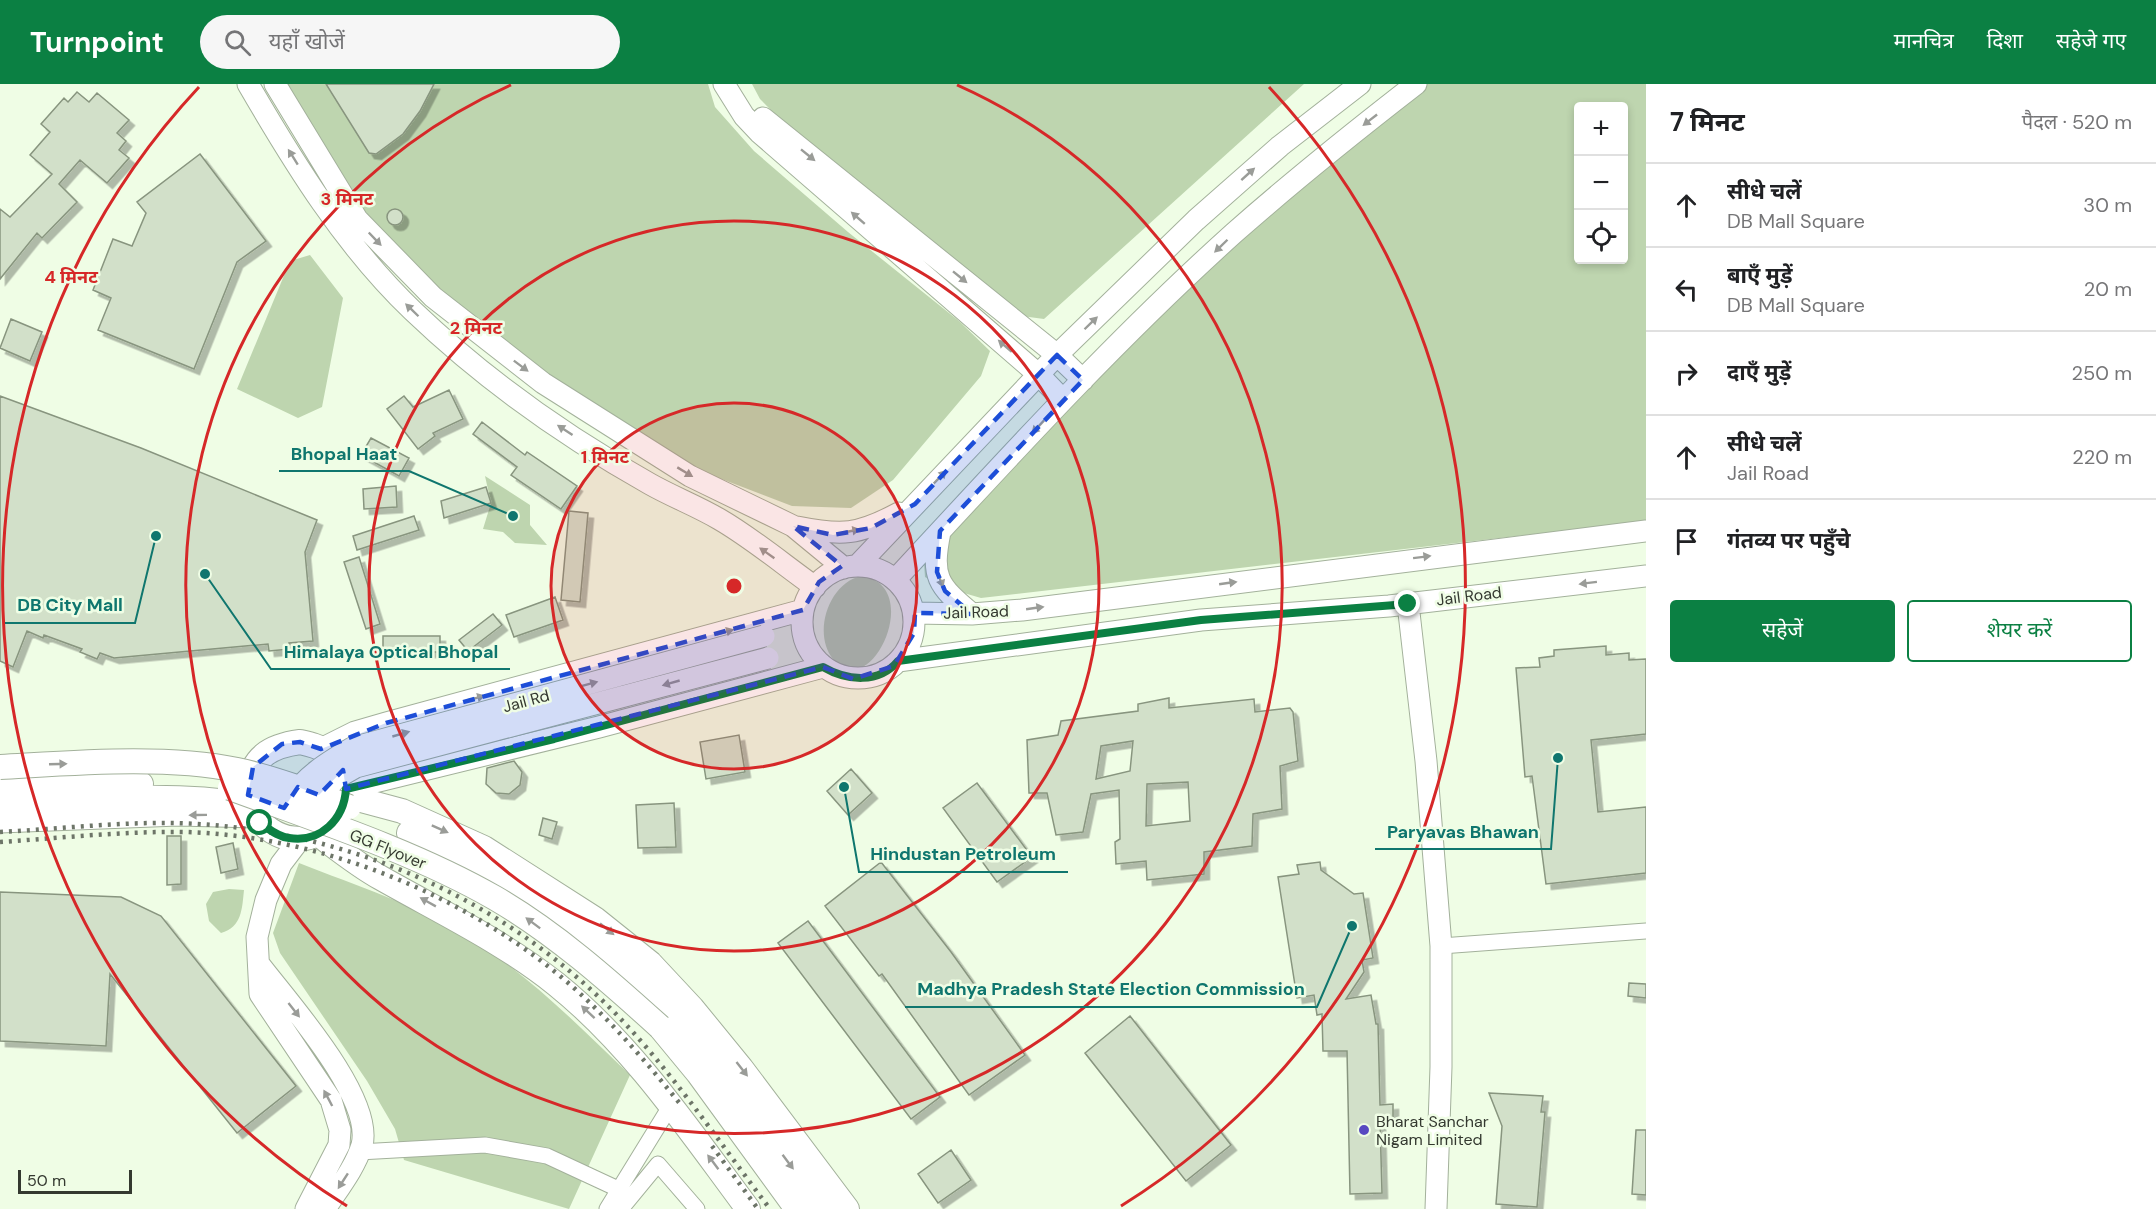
<!DOCTYPE html>
<html lang="hi">
<head>
<meta charset="utf-8">
<style>
	body { margin:0; font-family:"DM Sans","Noto Sans Devanagari",sans-serif; background:#f6f6f6; color:#202124 }
	.controls { position:absolute; right:18px; top:18px; display:grid; overflow:hidden; border-radius:6px; box-shadow:0 3px 9px #0003 }
	.controls button { width:54px; height:54px; display:grid; place-items:center; padding:0; border:0; border-bottom:2px solid #e0e0e0; background:#fff; color:#202124; font:30px sans-serif }
	.scale { position:absolute; left:18px; bottom:15px; width:114px; box-sizing:border-box; padding-left:6px; border:3px solid #343930; border-top:0; font-size:16px; line-height:21px; white-space:nowrap; color:#343930; -webkit-text-stroke:4px #effde5; paint-order:stroke }
	.stop { position:absolute; width:18px; height:18px; margin:-14px; border:4px solid #0b8043; border-radius:50%; background:#fff }
	.stop.end { background:#0b8043; border-color:#fff; box-shadow:0 2px 6px #0008 }
	.list { margin:0; padding:0; list-style:none }
	h2 { display:flex; justify-content:space-between; align-items:center; height:78px; margin:0; padding:0 24px; font-size:26px }
	h2 small { font-size:20px; font-weight:400; color:#757577 }
	.list li { display:grid; grid-template-columns:39px 1fr auto; gap:18px; align-items:center; box-sizing:border-box; height:84px; padding:0 24px; border-top:2px solid #e0e0e0 }
	.list b { display:block; font-size:22px; white-space:nowrap }
	.list p { margin:0; font-size:20px; white-space:nowrap; color:#757577 }
	.list em { font-size:20px; font-style:normal; color:#757577 }
	.actions { display:flex; gap:12px; padding:18px 24px }
	.actions a { flex:1; padding:14px 0; border:2px solid #0b8043; border-radius:6px; text-align:center; font-size:21px; color:#0b8043 }
	.actions .main { background:#0b8043; color:#fff }
	.icon { flex:none; width:33px; height:33px; fill:none; stroke:currentColor; stroke-width:2; stroke-linecap:round; stroke-linejoin:round }
	.map { position:relative; flex:none; width:1646px; height:1125px; overflow:hidden }
	header { display:flex; align-items:center; gap:36px; box-sizing:border-box; height:84px; padding:0 30px; background:#0b8043; color:#fff }
	header strong { font-size:28px }
	nav { display:flex; gap:33px; margin-inline-start:auto; font-size:21px }
	.search { width:420px; height:54px; background:#f6f6f6; display:flex; align-items:center; gap:15px; box-sizing:border-box; padding:0 21px; border-radius:33px; color:#757577; font-size:22px }
	main { display:flex }
	aside { flex:1; background:#fff }
	.map>svg:first-child { display:block }
</style>
</head>
<body>
<header>
<strong>Turnpoint</strong>
<div class="search"><svg class="icon" aria-label="search" viewBox="0 0 24 24"><circle cx="10" cy="10" r="6"/><path d="M15 15l6 6"/></svg>यहाँ खोजें</div>
<nav><a>मानचित्र</a><a>दिशा</a><a>सहेजे गए</a></nav>
</header>
<main>
<div class="map">
<svg width="1646" height="1125" viewBox="0 0 1646 1125">
	<defs>
		<filter id="shadow"><feDropShadow dx="5.5" dy="5.5" stdDeviation="0" flood-color="#0004"/></filter>
	</defs>
	<rect width="100%" height="100%" fill="#effde5"/>
	<path fill="#bed5af" fill-rule="evenodd" d="M 285,0 L 708,0 L 715,23 L 754,67 L 848,148 L 959,237 L 990,267 L 981,292 L 893,396 L 851,424 L 792,422 L 706,389 L 565,303 L 454,221 L 370,136 Z
		M 752,0 L 1304,0 L 1044,235 L 1007,230 L 812,68 L 760,15 Z
		M 1419,0 L 1646,0 L 1646,437 L 981,514 L 943,503 L 925,493 L 924,479 L 1114,265 ZM 1578,22 L 1624,22 L 1624,176 L 1578,176 Z
		M 310,171 L 343,214 L 322,323 L 298,334 L 237,305 L 290,177 Z
		M 485,392 L 530,421 L 530,441 L 547,461 L 515,459 L 503,448 L 483,445 L 491,419 Z
		M 861,492 C 926,500 871,622 833,575 C 812,549 829,499 861,492 Z
		M 299,779 C 357,802 418,821 471,855 C 530,892 580,943 630,991 L 569,1125 L 404,1076 L 395,1045 L 367,997 L 280,869 L 273,849 Z
		M 229,805 L 244,806 C 242,825 242,843 221,849 L 209,837 L 206,820 L 213,808 Z"/>
	<path fill="#d2e0c9" stroke="#88957f" stroke-width="1.5" fill-rule="evenodd" filter="url(#shadow)" d="M 326,0 L 434,0 L 420,27 L 403,50 L 376,70 L 369,69 Z
		M 77,8 L 89,18 L 97,9 L 129,36 L 117,49 L 126,57 L 119,66 L 129,74 L 107,99 L 80,76 L 59,100 L 77,118 L 42,154 L 37,149 L 0,195 L 0,125 L 10,133 L 52,90 L 30,71 L 50,48 L 41,40 L 64,14 L 68,18 Z
		M 200,70 L 266,157 L 237,178 L 194,285 L 98,246 L 111,214 L 93,206 L 113,155 L 132,162 L 146,129 L 137,118 Z
		M387 133a8 8 0 1 1 16 0a8 8 0 1 1-16 0Z
		M 11,235 L 42,248 L 30,277 L 0,264 Z
		M 449,306 L 463,335 L 433,349 L 435,352 L 418,365 L 387,325 L 404,312 L 413,323 Z
		M 0,312 L 141,364 L 317,436 L 305,468 L 313,557 L 289,559 L 290,565 L 269,567 L 268,560 L 114,574 L 100,569 L 97,575 L 80,568 L 82,565 L 44,551 L 43,554 L 27,547 L 13,583 L 0,577 Z
		M 482,338 L 525,371 L 527,368 L 577,402 L 561,425 L 511,391 L 517,383 L 473,350 Z
		M 371,354 L 409,374 L 399,392 L 361,371 Z
		M 396,402 L 397,423 L 364,425 L 363,405 Z
		M 486,403 L 491,419 L 444,434 L 441,417 Z
		M 569,427 L 588,429 L 580,518 L 561,516 Z
		M 414,432 L 419,446 L 357,466 L 353,452 Z
		M 359,473 L 380,540 L 366,545 L 344,478 Z
		M 555,513 L 563,536 L 514,553 L 506,531 Z
		M 493,530 L 502,541 L 468,567 L 459,556 Z
		M 383,552 L 440,552 L 440,568 L 383,568 Z
		M 1606,562 L 1606,571 L 1629,569 L 1629,576 L 1646,575 L 1646,650 L 1591,656 L 1598,728 L 1646,723 L 1646,789 L 1546,800 L 1532,692 L 1525,693 L 1516,584 L 1540,583 L 1539,574 L 1554,572 L 1554,566 Z
		M 1169,614 L 1169,624 L 1254,615 L 1255,628 L 1290,624 L 1293,628 L 1298,677 L 1280,682 L 1282,725 L 1253,730 L 1252,762 L 1204,768 L 1204,790 L 1147,796 L 1146,777 L 1116,780 L 1115,758 L 1120,755 L 1119,706 L 1091,710 L 1083,748 L 1056,751 L 1047,709 L 1029,709 L 1027,656 L 1058,651 L 1061,637 L 1138,627 L 1138,620 ZM 1133,657 L 1130,687 L 1096,695 L 1101,662 ZM 1188,698 L 1190,737 L 1146,742 L 1147,700 Z
		M 739,651 L 745,688 L 706,695 L 700,658 Z
		M 514,677 L 522,688 L 520,701 L 509,710 L 496,709 L 486,700 L 487,684 Z
		M 851,685 L 872,709 L 848,731 L 827,707 Z
		M 977,699 L 1032,773 L 997,798 L 943,724 Z
		M 674,719 L 676,763 L 638,764 L 636,721 Z
		M 543,734 L 557,738 L 552,755 L 539,751 Z
		M 167,752 L 181,752 L 181,800 L 167,801 Z
		M 233,759 L 238,785 L 221,789 L 216,763 Z
		M 881,778 L 951,868 L 1025,971 L 969,1011 L 882,890 L 879,892 L 825,822 Z
		M 1320,778 L 1321,786 L 1354,810 L 1363,809 L 1373,874 L 1362,876 L 1364,888 L 1346,915 L 1371,911 L 1376,940 L 1378,940 L 1380,1021 L 1393,1020 L 1393,1037 L 1380,1037 L 1382,1109 L 1350,1110 L 1347,967 L 1323,967 L 1322,930 L 1317,931 L 1314,911 L 1297,914 L 1278,793 L 1299,790 L 1297,781 Z
		M 0,808 L 121,813 L 161,832 L 296,1002 L 237,1049 L 110,890 L 106,962 L 0,957 Z
		M 808,837 L 940,1013 L 911,1035 L 778,859 Z
		M 1629,899 L 1646,900 L 1646,914 L 1628,912 Z
		M 1130,932 L 1231,1061 L 1186,1097 L 1085,969 Z
		M 1489,1009 L 1543,1012 L 1541,1028 L 1545,1028 L 1537,1123 L 1496,1120 L 1502,1042 Z
		M 1636,1046 L 1646,1046 L 1646,1111 L 1632,1110 Z
		M 951,1066 L 971,1096 L 938,1119 L 918,1090 Z"/>
	<g fill="none" stroke-linecap="round" stroke-linejoin="round">
		<g stroke="#a3b19b" stroke-width="17">
			<path id="street" d="M 1441,862 L 1646,847
				M 359,1068 L 485,1061 L 547,1072 L 618,1105
				M 607,1125 L 671,1021
				M 621,1125 L 658,1080 L 697,1125"/>
		</g>
		<g stroke="#a3b19b" stroke-width="23">
			<path id="secondary" d="M 248,0 C 295,81 345,162 413,227 C 482,293 566,353 650,400 C 673,413 697,422 719,435 C 752,454 784,481 815,503
				M 275,0 L 357,135 L 433,213 L 543,299 L 690,392 L 793,442 L 844,484
				M 724,0 L 744,32 L 760,49 L 1039,291 L 1063,316
				M 763,34 L 1057,271 L 1083,296
				M 797,443 C 842,452 858,451 899,429
				M 940,448 C 931,493 937,501 972,530
				M802 538a56 56 0 1 1 112 0a56 56 0 1 1-112 0Z
				M 857,482 L 1057,271 L 1196,136 L 1280,62 L 1360,0
				M 895,496 C 1005,377 1114,257 1234,149 C 1293,97 1354,48 1416,0
				M 1408,520 L 1426,677 L 1441,862 L 1441,983 L 1436,1125
				M 914,529 L 972,530 L 1022,526 L 1646,447
				M 898,577 L 1201,536 L 1389,522 L 1646,492
				M 321,665 L 355,648 L 386,639 L 803,526
				M 346,705 L 599,643 L 823,583
				M 0,738 L 178,731 L 256,733
				M 300,755 L 281,780 L 266,816 L 257,853 L 260,910 L 331,1016 L 340,1046 L 339,1061 L 306,1125
				M 259,880 C 287,917 374,1013 362,1061 C 355,1084 338,1105 325,1125"/>
		</g>
		<g stroke="#a3b19b" stroke-width="26">
			<path id="primary" d="M 300,658 C 309,660 319,662 326,668 C 386,710 303,801 251,726 C 247,720 247,712 248,704 C 252,673 270,662 300,658 Z
				M 0,702 L 141,700
				M 346,712 L 402,727 L 484,764 L 595,835 L 650,879 L 692,924 L 741,984 L 847,1125
				M 0,721 C 82,717 167,707 248,721
				M 409,749 C 509,794 606,855 679,938 C 731,997 776,1063 824,1125
				M 318,750 C 338,765 359,782 381,794 C 441,828 502,857 556,900 C 633,962 689,1046 748,1125
				M 660,943 L 698,989 L 797,1125"/>
		</g>
		<use href="#street" stroke="#fff" stroke-width="15"/>
		<use href="#secondary" stroke="#fff" stroke-width="21"/>
		<use href="#primary" stroke="#fff" stroke-width="24"/>
		<path stroke="#6d7568" stroke-width="4.5" stroke-dasharray="3 6" stroke-linecap="butt" d="M 0,748 C 58,745 117,738 175,739 C 340,743 500,811 616,930 C 673,989 720,1059 770,1125
			M 0,758 C 61,754 124,747 186,748 C 323,752 472,813 574,904 C 614,940 648,980 681,1021
			M 712,1062 L 758,1125"/>
		<g stroke="#a3b19b" stroke-width="23" stroke-linecap="butt">
			<path id="secondary-bridge" d="M 290,716 C 305,692 327,679 352,664 L 764,552
				M 311,724 L 335,695 L 356,683 L 768,574"/>
		</g>
		<g stroke="#a3b19b" stroke-width="26" stroke-linecap="butt">
			<path id="primary-bridge" d="M 0,683 C 73,679 165,671 237,686 C 275,694 313,709 349,723
				M 230,704 C 317,736 415,768 495,814 C 555,849 608,896 660,943"/>
		</g>
		<use href="#secondary-bridge" stroke="#fff" stroke-width="21"/>
		<use href="#primary-bridge" stroke="#fff" stroke-width="24"/>
	</g>
	<defs><path id="oneway-solid" d="M-6-.8H1V-3.2L6.5 0L1 3.2V.8H-6Z" transform="scale(1.5)"/></defs>
	<g fill="#9a9c98">
		<use href="#oneway-solid" transform="translate(1370 36) rotate(142)"/>
		<use href="#oneway-solid" transform="translate(808 71) rotate(39)"/>
		<use href="#oneway-solid" transform="translate(293 73) rotate(-122)"/>
		<use href="#oneway-solid" transform="translate(1248 90) rotate(-42)"/>
		<use href="#oneway-solid" transform="translate(858 134) rotate(-139)"/>
		<use href="#oneway-solid" transform="translate(375 155) rotate(46)"/>
		<use href="#oneway-solid" transform="translate(1221 162) rotate(136)"/>
		<use href="#oneway-solid" transform="translate(960 193) rotate(39)"/>
		<use href="#oneway-solid" transform="translate(412 226) rotate(-136)"/>
		<use href="#oneway-solid" transform="translate(1091 239) rotate(-44)"/>
		<use href="#oneway-solid" transform="translate(1005 262) rotate(-139)"/>
		<use href="#oneway-solid" transform="translate(521 282) rotate(37)"/>
		<use href="#oneway-solid" transform="translate(1038 343) rotate(133)"/>
		<use href="#oneway-solid" transform="translate(565 346) rotate(-147)"/>
		<use href="#oneway-solid" transform="translate(685 388) rotate(31)"/>
		<use href="#oneway-solid" transform="translate(940 393) rotate(-46)"/>
		<use href="#oneway-solid" transform="translate(851 447) rotate(-10)"/>
		<use href="#oneway-solid" transform="translate(767 469) rotate(-145)"/>
		<use href="#oneway-solid" transform="translate(1422 473) rotate(-7)"/>
		<use href="#oneway-solid" transform="translate(940 495) rotate(69)"/>
		<use href="#oneway-solid" transform="translate(1228 499) rotate(-8)"/>
		<use href="#oneway-solid" transform="translate(1588 499) rotate(173)"/>
		<use href="#oneway-solid" transform="translate(1035 524) rotate(-8)"/>
		<use href="#oneway-solid" transform="translate(725 548) rotate(-16)"/>
		<use href="#oneway-solid" transform="translate(671 599) rotate(164)"/>
		<use href="#oneway-solid" transform="translate(589 600) rotate(-15)"/>
		<use href="#oneway-solid" transform="translate(476 614) rotate(-15)"/>
		<use href="#oneway-solid" transform="translate(401 650) rotate(-16)"/>
		<use href="#oneway-solid" transform="translate(58 680) rotate(-2)"/>
		<use href="#oneway-solid" transform="translate(198 731) rotate(179)"/>
		<use href="#oneway-solid" transform="translate(440 745) rotate(24)"/>
		<use href="#oneway-solid" transform="translate(428 818) rotate(-151)"/>
		<use href="#oneway-solid" transform="translate(533 839) rotate(-143)"/>
		<use href="#oneway-solid" transform="translate(607 845) rotate(39)"/>
		<use href="#oneway-solid" transform="translate(294 926) rotate(52)"/>
		<use href="#oneway-solid" transform="translate(588 928) rotate(-137)"/>
		<use href="#oneway-solid" transform="translate(742 985) rotate(52)"/>
		<use href="#oneway-solid" transform="translate(328 1014) rotate(-118)"/>
		<use href="#oneway-solid" transform="translate(713 1078) rotate(-127)"/>
		<use href="#oneway-solid" transform="translate(788 1078) rotate(53)"/>
		<use href="#oneway-solid" transform="translate(343 1097) rotate(123)"/>
	</g>
	<g fill="none" stroke-linecap="round" stroke-linejoin="round">
		<path stroke="#0b8043" stroke-width="8" d="M 260,739 C 269,745 278,753 289,754 C 321,759 344,735 346,705 L 554,655 L 823,583 C 847,597 879,600 898,577 L 1201,536 L 1408,520"/>
	</g>
	<path fill="#1d4ed8" fill-opacity="0.2" stroke="#1d4ed8" stroke-width="4.5" stroke-dasharray="12 8" stroke-linejoin="round" d="M 1057,271 L 1083,296 L 940,447 L 937,488 L 945,507 L 972,530 L 915,529 L 914,549 L 894,582 L 853,595 L 823,583 L 346,705 L 343,686 L 319,711 L 298,703 L 284,724 L 248,711 L 253,683 L 282,660 L 300,658 L 321,665 L 386,639 L 803,526 L 819,498 L 842,482 L 793,442 L 833,451 L 871,444 L 915,420 Z"/>
	<circle cx="734" cy="502" r="183" fill="#d62828" fill-opacity=".12"/>
	<g fill="none" stroke="#d62828" stroke-width="3">
		<circle cx="734" cy="502" r="183"/>
		<circle cx="734" cy="502" r="365"/>
		<path d="M957 1A548 548 0 1 1 511 1"/>
		<path d="M347 1122A731 731 0 0 1 199 3M1269 3A731 731 0 0 1 1121 1122"/>
	</g>
	<circle fill="#5849c1" stroke="#effde5" stroke-width="2" cx="1364" cy="1046" r="6"/>
	<g text-anchor="middle" dominant-baseline="central" stroke-width="5" stroke-linejoin="round" paint-order="stroke">
		<g font-size="16" fill="#343930" stroke="#effde5">
			<text transform="translate(1469 512) rotate(-7)">Jail Road</text>
			<text transform="translate(976 528) rotate(-2)">Jail Road</text>
			<text transform="translate(526 617) rotate(-15)">Jail Rd</text>
			<text transform="translate(388 765) rotate(22)">GG Flyover</text>
		</g>
		<g font-size="16" fill="#343930" stroke="#effde5" text-anchor="start">
			<text x="1376" y="1037">Bharat Sanchar<tspan x="1376" dy="18">Nigam Limited</tspan></text>
		</g>
	</g>
	<circle cx="734" cy="502" r="9" fill="#d62828" stroke="#effde5" stroke-width="3"/>
	<g font-size="18" text-anchor="middle" font-weight="bold" fill="#d62828" stroke="#effde5" stroke-width="5" stroke-linejoin="round" paint-order="stroke">
		<text x="347" y="121">3 मिनट</text>
		<text x="71" y="199">4 मिनट</text>
		<text x="476" y="250">2 मिनट</text>
		<text x="605" y="379">1 मिनट</text>
	</g>
	<path fill="none" stroke="#0f766e" stroke-width="2" d="M513 432L409 387H279M156 452L135 539H5M205 490L271 585H510M1558 674L1551 765H1375M844 703L859 788H1068M1352 842L1317 923H905"/>
	<g fill="#0f766e" stroke="#effde5" stroke-width="2">
		<circle cx="513" cy="432" r="6"/>
		<circle cx="156" cy="452" r="6"/>
		<circle cx="205" cy="490" r="6"/>
		<circle cx="1558" cy="674" r="6"/>
		<circle cx="844" cy="703" r="6"/>
		<circle cx="1352" cy="842" r="6"/>
	</g>
	<g font-size="18" text-anchor="middle" font-weight="bold" fill="#0f766e" stroke="#effde5" stroke-width="5" stroke-linejoin="round" paint-order="stroke">
		<text x="344" y="376">Bhopal Haat</text>
		<text x="70" y="527">DB City Mall</text>
		<text x="391" y="574">Himalaya Optical Bhopal</text>
		<text x="1463" y="754">Paryavas Bhawan</text>
		<text x="963" y="776">Hindustan Petroleum</text>
		<text x="1111" y="911">Madhya Pradesh State Election Commission</text>
	</g>
</svg>
<div class="controls">
<button>+</button>
<button>−</button>
<button><svg class="icon" aria-label="locate" viewBox="0 0 24 24"><circle cx="12" cy="12" r="6"/><path d="M12 2v4M12 18v4M2 12h4M18 12h4"/></svg></button>
</div>
<div class="scale">50 m</div>
<div class="stop" style="left:260px;top:739px"></div>
<div class="stop end" style="left:1408px;top:520px"></div>
</div>
<aside>
<h2>7 मिनट<small>पैदल · 520 m</small></h2>
<ul class="list">
<li><svg class="icon" aria-label="ahead" viewBox="0 0 24 24"><path d="M12 20V5M6 11l6-6 6 6"/></svg><div><b>सीधे चलें</b><p>DB Mall Square</p></div><em>30 m</em></li>
<li><svg class="icon" aria-label="left" viewBox="0 0 24 24"><path d="M17 20v-9H6M10 6l-5 5 5 5"/></svg><div><b>बाएँ मुड़ें</b><p>DB Mall Square</p></div><em>20 m</em></li>
<li><svg class="icon" aria-label="right" viewBox="0 0 24 24"><path d="M7 20v-9h11M14 6l5 5-5 5"/></svg><div><b>दाएँ मुड़ें</b></div><em>250 m</em></li>
<li><svg class="icon" aria-label="ahead" viewBox="0 0 24 24"><path d="M12 20V5M6 11l6-6 6 6"/></svg><div><b>सीधे चलें</b><p>Jail Road</p></div><em>220 m</em></li>
<li><svg class="icon" aria-label="arrive" viewBox="0 0 24 24"><path d="M6 21V4h12l-3 4 3 4H6"/></svg><div><b>गंतव्य पर पहुँचे</b></div></li>
</ul>
<div class="actions"><a class="main">सहेजें</a><a>शेयर करें</a></div>
</aside>
</main>
</body>
</html>
